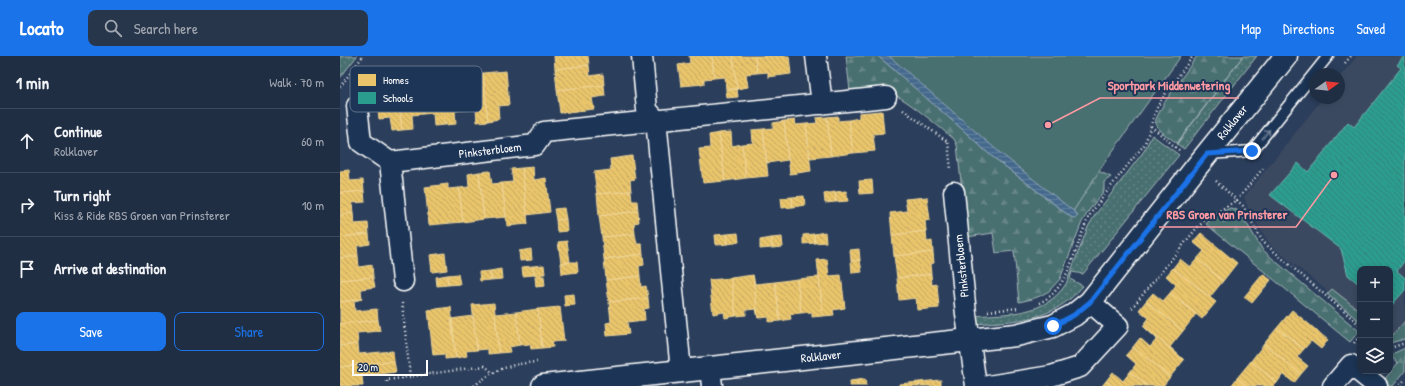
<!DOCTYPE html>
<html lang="en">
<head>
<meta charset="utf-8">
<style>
	body { margin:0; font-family:"Patrick Hand",sans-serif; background:#28364b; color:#f1f3f6 }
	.controls { position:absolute; right:12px; bottom:12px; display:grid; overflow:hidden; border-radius:8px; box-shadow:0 2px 6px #0003 }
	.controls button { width:36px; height:36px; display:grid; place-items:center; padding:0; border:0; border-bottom:1px solid #3d4a5d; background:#202e44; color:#f1f3f6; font:20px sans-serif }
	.compass { position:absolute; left:969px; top:12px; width:36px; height:36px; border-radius:50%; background:#202e44; box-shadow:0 2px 6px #0003; rotate:75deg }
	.scale { position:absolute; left:12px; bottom:10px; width:76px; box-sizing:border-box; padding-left:4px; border:2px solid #fff; border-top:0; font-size:11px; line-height:14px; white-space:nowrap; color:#fff; -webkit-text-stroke:3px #1d3557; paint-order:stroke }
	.stop { position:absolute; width:12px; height:12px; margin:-9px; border:3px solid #1a73e8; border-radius:50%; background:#fff }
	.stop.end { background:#1a73e8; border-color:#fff; box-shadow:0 1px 4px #0008 }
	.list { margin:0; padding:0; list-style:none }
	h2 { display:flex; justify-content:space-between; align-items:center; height:52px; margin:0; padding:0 16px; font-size:17px }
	h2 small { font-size:13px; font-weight:400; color:#a2a8b2 }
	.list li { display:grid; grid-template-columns:26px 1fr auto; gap:12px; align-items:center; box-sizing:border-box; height:64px; padding:0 16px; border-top:1px solid #3d4a5d }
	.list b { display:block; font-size:15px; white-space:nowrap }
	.list p { margin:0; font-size:13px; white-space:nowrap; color:#a2a8b2 }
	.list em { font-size:13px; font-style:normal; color:#a2a8b2 }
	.actions { display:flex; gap:8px; padding:12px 16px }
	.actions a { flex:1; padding:9px 0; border:1px solid #1a73e8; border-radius:8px; text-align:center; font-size:14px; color:#1a73e8 }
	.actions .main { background:#1a73e8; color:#fff }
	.icon { flex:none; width:22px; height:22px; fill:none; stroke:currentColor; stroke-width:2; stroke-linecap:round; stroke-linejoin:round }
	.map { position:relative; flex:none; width:1065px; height:330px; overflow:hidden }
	header { display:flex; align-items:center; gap:24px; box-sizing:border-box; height:56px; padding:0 20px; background:#1a73e8; color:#fff }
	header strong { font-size:19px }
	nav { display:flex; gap:22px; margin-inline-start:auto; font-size:14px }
	.search { width:280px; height:36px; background:#28364b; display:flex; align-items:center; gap:10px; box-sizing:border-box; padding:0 14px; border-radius:8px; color:#a2a8b2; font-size:15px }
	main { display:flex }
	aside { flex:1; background:#202e44 }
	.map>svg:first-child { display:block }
</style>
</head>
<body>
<header>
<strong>Locato</strong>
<div class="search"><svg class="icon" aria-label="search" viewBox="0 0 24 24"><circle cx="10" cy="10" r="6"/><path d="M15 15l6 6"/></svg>Search here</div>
<nav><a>Map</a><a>Directions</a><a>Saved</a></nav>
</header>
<main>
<aside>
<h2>1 min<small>Walk · 70 m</small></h2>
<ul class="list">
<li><svg class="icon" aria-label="ahead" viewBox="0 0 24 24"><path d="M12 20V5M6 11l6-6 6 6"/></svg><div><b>Continue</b><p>Rolklaver</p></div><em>60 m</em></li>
<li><svg class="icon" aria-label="right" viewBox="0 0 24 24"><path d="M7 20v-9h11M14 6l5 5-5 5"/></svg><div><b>Turn right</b><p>Kiss &amp; Ride RBS Groen van Prinsterer</p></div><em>10 m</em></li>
<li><svg class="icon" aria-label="arrive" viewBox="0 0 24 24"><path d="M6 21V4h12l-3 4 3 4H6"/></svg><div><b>Arrive at destination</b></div></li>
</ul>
<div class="actions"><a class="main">Save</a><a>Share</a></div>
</aside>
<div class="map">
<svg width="1065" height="330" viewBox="0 0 1065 330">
	<defs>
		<pattern id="grass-dots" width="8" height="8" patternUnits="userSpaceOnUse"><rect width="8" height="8" fill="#4a6f71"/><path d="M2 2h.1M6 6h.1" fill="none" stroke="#658586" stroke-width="1.8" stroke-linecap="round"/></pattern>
		<pattern id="forest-firs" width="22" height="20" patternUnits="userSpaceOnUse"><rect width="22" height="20" fill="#4a6f71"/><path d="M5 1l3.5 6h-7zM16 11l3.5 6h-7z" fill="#658586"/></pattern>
		<pattern id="water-rules" width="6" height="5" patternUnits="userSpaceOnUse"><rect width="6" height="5" fill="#45698c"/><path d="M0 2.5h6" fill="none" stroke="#61809d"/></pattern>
		<pattern id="homes-back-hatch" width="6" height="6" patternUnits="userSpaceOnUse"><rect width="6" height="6" fill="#e9c46a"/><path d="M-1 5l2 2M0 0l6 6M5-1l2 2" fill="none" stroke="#c2a662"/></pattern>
		<pattern id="schools-back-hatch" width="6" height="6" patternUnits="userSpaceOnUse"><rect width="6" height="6" fill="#2a9d8f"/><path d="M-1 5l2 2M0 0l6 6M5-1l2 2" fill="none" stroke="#368178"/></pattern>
	</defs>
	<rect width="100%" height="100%" fill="#2b3e5b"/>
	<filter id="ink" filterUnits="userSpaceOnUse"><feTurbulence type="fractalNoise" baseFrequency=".025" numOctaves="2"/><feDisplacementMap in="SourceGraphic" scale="8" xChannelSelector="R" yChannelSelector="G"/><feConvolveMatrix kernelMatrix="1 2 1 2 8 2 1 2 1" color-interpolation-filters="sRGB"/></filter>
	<g filter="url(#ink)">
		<path fill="#3b4860" d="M 1017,0 L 1065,0 L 1065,265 L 1050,282 L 1050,213 L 1020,213 L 1020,261 L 930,189 L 909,154 L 904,141 L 983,42 L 999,42 L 999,22 Z"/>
		<path fill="url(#grass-dots)" stroke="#a4b7b8" d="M 0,0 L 17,0 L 0,22 Z
			M 903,0 L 917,0 L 844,93 L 837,88 Z
			M 812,79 L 839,99 L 743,218 L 732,216 L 730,223 L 743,230 C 712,266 679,264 636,268 L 635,260 C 669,257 705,260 726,228 L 748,171 L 755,159 L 804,95 Z"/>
		<path fill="url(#forest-firs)" stroke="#a4b7b8" d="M 506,0 L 538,0 L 622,73 L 649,98 L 731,161 L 736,161 L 738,159 L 659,96 L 549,0 L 596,0 L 644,34 L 669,55 L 686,74 L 705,90 L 771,121 L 764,126 L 764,135 L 750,153 L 742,166 L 720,223 L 709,235 L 700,240 L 692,243 L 679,246 L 674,195 L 656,197 L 653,177 L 627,181 L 617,89 L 614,83 C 596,69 560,36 538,32 C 530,31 519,34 510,35 Z
			M 857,0 L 903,0 L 837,87 C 829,81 818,76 815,65 L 824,47 Z
			M 890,152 L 895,153 L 900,156 L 922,193 L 933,203 L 1019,275 L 1010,286 L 866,168 L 874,160 Z
			M 992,233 L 1020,255 L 1020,266 L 987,238 Z
			M 1065,265 L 1065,283 L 1050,287 L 1050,278 L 1052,280 Z
			M 1065,292 L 1065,315 L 1053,330 L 1039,330 L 1058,307 L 1050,300 L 1050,299 Z"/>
		<path fill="#4a6f71" stroke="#a4b7b8" d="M 544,0 L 841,0 L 767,103 L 732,157 L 584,35 Z"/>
		<path fill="url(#water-rules)" stroke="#8fa5ba" d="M 538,0 L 549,0 L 659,96 L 736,157 L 738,160 L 734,162 L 731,161 L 649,98 L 622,73 Z"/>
		<path fill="url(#homes-back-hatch)" stroke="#f0d697" d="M 214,0 L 248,0 L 249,9 L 215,13 Z
			M 349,0 L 372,0 L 374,22 L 364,23 L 364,28 L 341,30 L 338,9 L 350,7 Z
			M 372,0 L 393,0 L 397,33 L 386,34 L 385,21 L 374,22 Z
			M 393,0 L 415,0 L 417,17 L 406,18 L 408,31 L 397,33 Z
			M 415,0 L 449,0 L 451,18 L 428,21 L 428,16 L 417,17 Z
			M 249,9 L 250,20 L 263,18 L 264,29 L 217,34 L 215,13 Z
			M 166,15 L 169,49 L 158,50 L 159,63 L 148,65 L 143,17 Z
			M 143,17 L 148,65 L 137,66 L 136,53 L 125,54 L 122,20 Z
			M 122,20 L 125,54 L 115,55 L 116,68 L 105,69 L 100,22 Z
			M 100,22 L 105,69 L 94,70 L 93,57 L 83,58 L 79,25 Z
			M 79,25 L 83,58 L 72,59 L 73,73 L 62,74 L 57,27 Z
			M 57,27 L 62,74 L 52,75 L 50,62 L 39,63 L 35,29 Z
			M 264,29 L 265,40 L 252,42 L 254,53 L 220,57 L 217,34 Z
			M 390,33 L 397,33 L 398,41 L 387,42 L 386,34 Z
			M 542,55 L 544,77 L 533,78 L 535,95 L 513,97 L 509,64 L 519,62 L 519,57 Z
			M 498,60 L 498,65 L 509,64 L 513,97 L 491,100 L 487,61 Z
			M 487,61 L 491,100 L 470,102 L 466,68 L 477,67 L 476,62 Z
			M 455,64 L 456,69 L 466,68 L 471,115 L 450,118 L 444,65 Z
			M 444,65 L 448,104 L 427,107 L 423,73 L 433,72 L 433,67 Z
			M 423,73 L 428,120 L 406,122 L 402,88 L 413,87 L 412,74 Z
			M 391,76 L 392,90 L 402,88 L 406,122 L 385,125 L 379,77 Z
			M 379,77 L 385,125 L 363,127 L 359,93 L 370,92 L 369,79 Z
			M 292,100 L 295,123 L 290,124 L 291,135 L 257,138 L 254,116 L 271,114 L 270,103 Z
			M 193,111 L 194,124 L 206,122 L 210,156 L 187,159 L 182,112 Z
			M 182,112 L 188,168 L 167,170 L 162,127 L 173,126 L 171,113 Z
			M 9,114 L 10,125 L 23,124 L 24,135 L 0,137 L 0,115 Z
			M 150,115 L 152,128 L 162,127 L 166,161 L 144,163 L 139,116 Z
			M 139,116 L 144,163 L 123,166 L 119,132 L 129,131 L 128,118 Z
			M 532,124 L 533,137 L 520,138 L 519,125 Z
			M 108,128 L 108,133 L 119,132 L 123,166 L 89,169 L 85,131 Z
			M 24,135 L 25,146 L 12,147 L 13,157 L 0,159 L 0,137 Z
			M 291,135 L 292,145 L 297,145 L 298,155 L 259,160 L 257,138 Z
			M 506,135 L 508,145 L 496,146 L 495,136 Z
			M 495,136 L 496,146 L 485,147 L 484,138 Z
			M 464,140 L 465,149 L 453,151 L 452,141 Z
			M 452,141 L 453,151 L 442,152 L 441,142 Z
			M 587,141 L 590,164 L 585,165 L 586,175 L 552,179 L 550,157 L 567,155 L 565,143 Z
			M 224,152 L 226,163 L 216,164 L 214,153 Z
			M 298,155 L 299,166 L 294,167 L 295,178 L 262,181 L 259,160 Z
			M 13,157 L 14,168 L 28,167 L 29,178 L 0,181 L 0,159 Z
			M 226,163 L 227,175 L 217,176 L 216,164 Z
			M 586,175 L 587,186 L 592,185 L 593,196 L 554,200 L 552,179 Z
			M 485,176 L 486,186 L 475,187 L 474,178 Z
			M 398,177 L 399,186 L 388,188 L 387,178 Z
			M 861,177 L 897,207 L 883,225 L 857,203 L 864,195 L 853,186 Z
			M 29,178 L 30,188 L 17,190 L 18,200 L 0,202 L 0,181 Z
			M 295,178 L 297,188 L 302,188 L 303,198 L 264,203 L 262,181 Z
			M 387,178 L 388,188 L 376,189 L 375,179 Z
			M 474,178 L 475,187 L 463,188 L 463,179 Z
			M 442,181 L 443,191 L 432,192 L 431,182 Z
			M 431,182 L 432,192 L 420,193 L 420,184 Z
			M 227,185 L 230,206 L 221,207 L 218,186 Z
			M 191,193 L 192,204 L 180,205 L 179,195 Z
			M 519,193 L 520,204 L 511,205 L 510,194 Z
			M 593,196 L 594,207 L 590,208 L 591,218 L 557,222 L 554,200 Z
			M 105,197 L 107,214 L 92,216 L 90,199 Z
			M 303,198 L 304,209 L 299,210 L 300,220 L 266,224 L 264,203 Z
			M 18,200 L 19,211 L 32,209 L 33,221 L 0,224 L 0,202 Z
			M 487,203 L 489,220 L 501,219 L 505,252 L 493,254 L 494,259 L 483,260 L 477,204 Z
			M 840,203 L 850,211 L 857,203 L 883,225 L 870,241 L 833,212 Z
			M 520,204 L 522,216 L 512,217 L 511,205 Z
			M 230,206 L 237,206 L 238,216 L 222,218 L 221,207 Z
			M 204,209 L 205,218 L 201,218 L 201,220 L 204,220 L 205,230 L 196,231 L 195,221 L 197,221 L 197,219 L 194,219 L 193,210 Z
			M 193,210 L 194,219 L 183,220 L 182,211 Z
			M 833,212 L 876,246 L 862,263 L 830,237 L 836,229 L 826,220 Z
			M 161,213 L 162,223 L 151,224 L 150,215 Z
			M 150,215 L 151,224 L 140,225 L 139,216 Z
			M 118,218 L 120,228 L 108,229 L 107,219 Z
			M 591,218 L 592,229 L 597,228 L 599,252 L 577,254 L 576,242 L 559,244 L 557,222 Z
			M 923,218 L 931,224 L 912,247 L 904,241 Z
			M 107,219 L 108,229 L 97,230 L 96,221 Z
			M 413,219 L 418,262 L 416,253 L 406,254 L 406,259 L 396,260 L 391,222 Z
			M 413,219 L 415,228 L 435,226 L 440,265 L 429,266 L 429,261 L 418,262 Z
			M 300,220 L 301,231 L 306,230 L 308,242 L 269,246 L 266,224 Z
			M 33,221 L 35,231 L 21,233 L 22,243 L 0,246 L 0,224 Z
			M 479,221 L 483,260 L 472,261 L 472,256 L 461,257 L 457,223 Z
			M 391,222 L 396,260 L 385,262 L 384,256 L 373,258 L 369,224 Z
			M 457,223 L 461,257 L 450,258 L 451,263 L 440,265 L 435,226 Z
			M 813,237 L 823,245 L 830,237 L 856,258 L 843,275 L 806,245 Z
			M 234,238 L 235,249 L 225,250 L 224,239 Z
			M 308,242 L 309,252 L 304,253 L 305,264 L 287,266 L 289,278 L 267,280 L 266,267 L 271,266 L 269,246 Z
			M 22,243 L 14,245 L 15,255 L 37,253 L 38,264 L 0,268 L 0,246 Z
			M 806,245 L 843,275 L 830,291 L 844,304 L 803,270 L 809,262 L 799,254 Z
			M 154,247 L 159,297 L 148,298 L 148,293 L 137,294 L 132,249 Z
			M 111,251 L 116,302 L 105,303 L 105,298 L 93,299 L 88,254 Z
			M 220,251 L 224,285 L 212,286 L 213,291 L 202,292 L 198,253 Z
			M 198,253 L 202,292 L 191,293 L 190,288 L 180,289 L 176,256 Z
			M 952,254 L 988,284 L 981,293 L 971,285 L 964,293 L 937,272 Z
			M 176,256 L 180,289 L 169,291 L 170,296 L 159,297 L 155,258 Z
			M 133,260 L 137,294 L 126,295 L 127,300 L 116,302 L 111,263 Z
			M 38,264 L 40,275 L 17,277 L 18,288 L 0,290 L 0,268 Z
			M 803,270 L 844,304 L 830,321 L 793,291 L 800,282 L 810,291 L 817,283 Z
			M 937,272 L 964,293 L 957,301 L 968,310 L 961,318 L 924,288 Z
			M 18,288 L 19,298 L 53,295 L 54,305 L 0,311 L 0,290 Z
			M 924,288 L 961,318 L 954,327 L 943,318 L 937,327 L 911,305 Z
			M 793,291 L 830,321 L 823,330 L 807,330 L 790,316 L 796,308 L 786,299 Z
			M 54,305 L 56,316 L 22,320 L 23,330 L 0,330 L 0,311 Z
			M 911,305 L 937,327 L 934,330 L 907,330 L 897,322 Z
			M 773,316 L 783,325 L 790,316 L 807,330 L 773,330 L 766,325 Z
			M 897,322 L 907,330 L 891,330 Z
			M 525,323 L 526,330 L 518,330 L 517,324 Z
			M 517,324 L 518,330 L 510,330 L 510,325 Z
			M 601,324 L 601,330 L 580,330 L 579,326 Z
			M 766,325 L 773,330 L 762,330 Z
			M 579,326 L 580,330 L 559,330 L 559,328 Z"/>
		<path fill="url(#schools-back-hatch)" stroke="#6abab1" d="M 1064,0 L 1065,0 L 1065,204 L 1057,215 L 1065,222 L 1065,234 L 1050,251 L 1050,213 L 1020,213 L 1020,229 L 1008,219 L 1001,193 L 930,139 L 958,107 L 968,116 L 1008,66 L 1014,71 L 1061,12 L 1057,9 Z"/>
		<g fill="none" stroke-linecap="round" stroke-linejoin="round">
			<g stroke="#fff" stroke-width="13">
				<path id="service" d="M 869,98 L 912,95 L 988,0"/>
			</g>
			<g stroke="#fff" stroke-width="23">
				<path id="minor" d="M 302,0 L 307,54 L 316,64 L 341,315
					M 476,0 L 482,48
					M 17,50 L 21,86 L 50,106 L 195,89 L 204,76 L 546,41
					M 50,106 L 63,225
					M 614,136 L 626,258 L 636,330
					M 370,312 L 372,330
					M 648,330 L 711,320 L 740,311 L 778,270 L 750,246
					M 993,330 L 1011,309 L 1037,330"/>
			</g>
			<g stroke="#fff" stroke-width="25">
				<path id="tertiary" d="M 203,330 L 676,279 L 713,270 L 734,259 L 750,246 L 858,109 L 946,0"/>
			</g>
			<path stroke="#fff" stroke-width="2.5" stroke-dasharray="1 3" stroke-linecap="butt" d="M 1005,7 L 1011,0
				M 0,31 L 23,0
				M 563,54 L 608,86 L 611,114
				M 811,70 L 840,95
				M 876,125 L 903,150 L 923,186 L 1020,269
				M 62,247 L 70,320
				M 699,247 C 732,232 735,185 751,157 C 756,150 761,144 766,137 C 778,121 791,105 804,89 C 810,76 812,61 819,48 C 829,31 842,16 853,0
				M 792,252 L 856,173 L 866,163 L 897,144 L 924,111
				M 648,255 L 679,252
				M 1014,287 L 1020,280
				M 1050,292 L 1065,287
				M 1061,329 L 1065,323
				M 47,330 L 47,324 L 145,310 L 153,317
				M 134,330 C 155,313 170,308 197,306"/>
			<use href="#service" stroke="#1d3557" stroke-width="10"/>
			<use href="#minor" stroke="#1d3557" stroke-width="20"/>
			<use href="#tertiary" stroke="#1d3557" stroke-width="22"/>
		</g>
		<defs><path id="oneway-shaft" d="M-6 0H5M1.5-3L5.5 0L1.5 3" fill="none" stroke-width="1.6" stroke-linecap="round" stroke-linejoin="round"/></defs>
		<use stroke="#6c7c92" href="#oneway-shaft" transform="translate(926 78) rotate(-51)"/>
	</g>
	<g fill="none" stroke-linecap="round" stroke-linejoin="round" filter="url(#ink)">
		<path stroke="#1a73e8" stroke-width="5" d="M 713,270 L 734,259 L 750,246 L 867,98 L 912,95"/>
	</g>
	<g text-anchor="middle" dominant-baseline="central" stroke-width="4" stroke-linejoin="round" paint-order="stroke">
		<g font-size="12" fill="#fff" stroke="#1d3557">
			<text transform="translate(892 66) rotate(-51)">Rolklaver</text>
			<text transform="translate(150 94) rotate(-7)">Pinksterbloem</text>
			<text transform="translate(621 210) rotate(-96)">Pinksterbloem</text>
			<text transform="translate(481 300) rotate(-6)">Rolklaver</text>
		</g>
	</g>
	<rect x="10" y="10" width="132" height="46" rx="6" fill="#1d3557" stroke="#617289" stroke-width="1"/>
	<rect x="18" y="18" width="18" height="12" fill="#e9c46a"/>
	<rect x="18" y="36" width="18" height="12" fill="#2a9d8f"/>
	<g font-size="11" fill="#fff">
		<text x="43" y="28">Homes</text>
		<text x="43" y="46">Schools</text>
	</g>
	<path fill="none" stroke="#ff9aa2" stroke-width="1.5" d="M708 69L760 42H899M994 119L956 171H819"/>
	<g fill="#ff9aa2" stroke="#1d3557" stroke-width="1.5">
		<circle cx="708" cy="69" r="4"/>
		<circle cx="994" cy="119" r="4"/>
	</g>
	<g font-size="13" text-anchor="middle" font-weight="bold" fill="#ff9aa2" stroke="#1d3557" stroke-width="4" stroke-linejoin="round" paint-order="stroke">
		<text x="829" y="34">Sportpark Middenwetering</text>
		<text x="887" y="163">RBS Groen van Prinsterer</text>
	</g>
</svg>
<div class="controls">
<button>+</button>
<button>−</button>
<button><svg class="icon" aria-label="layers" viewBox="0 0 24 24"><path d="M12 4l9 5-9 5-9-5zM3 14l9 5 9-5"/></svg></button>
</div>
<svg class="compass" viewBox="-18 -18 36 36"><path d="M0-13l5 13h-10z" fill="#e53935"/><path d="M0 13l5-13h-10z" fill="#a2a8b2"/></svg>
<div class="scale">20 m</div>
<div class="stop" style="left:713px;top:270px"></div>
<div class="stop end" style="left:912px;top:95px"></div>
</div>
</main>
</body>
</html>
